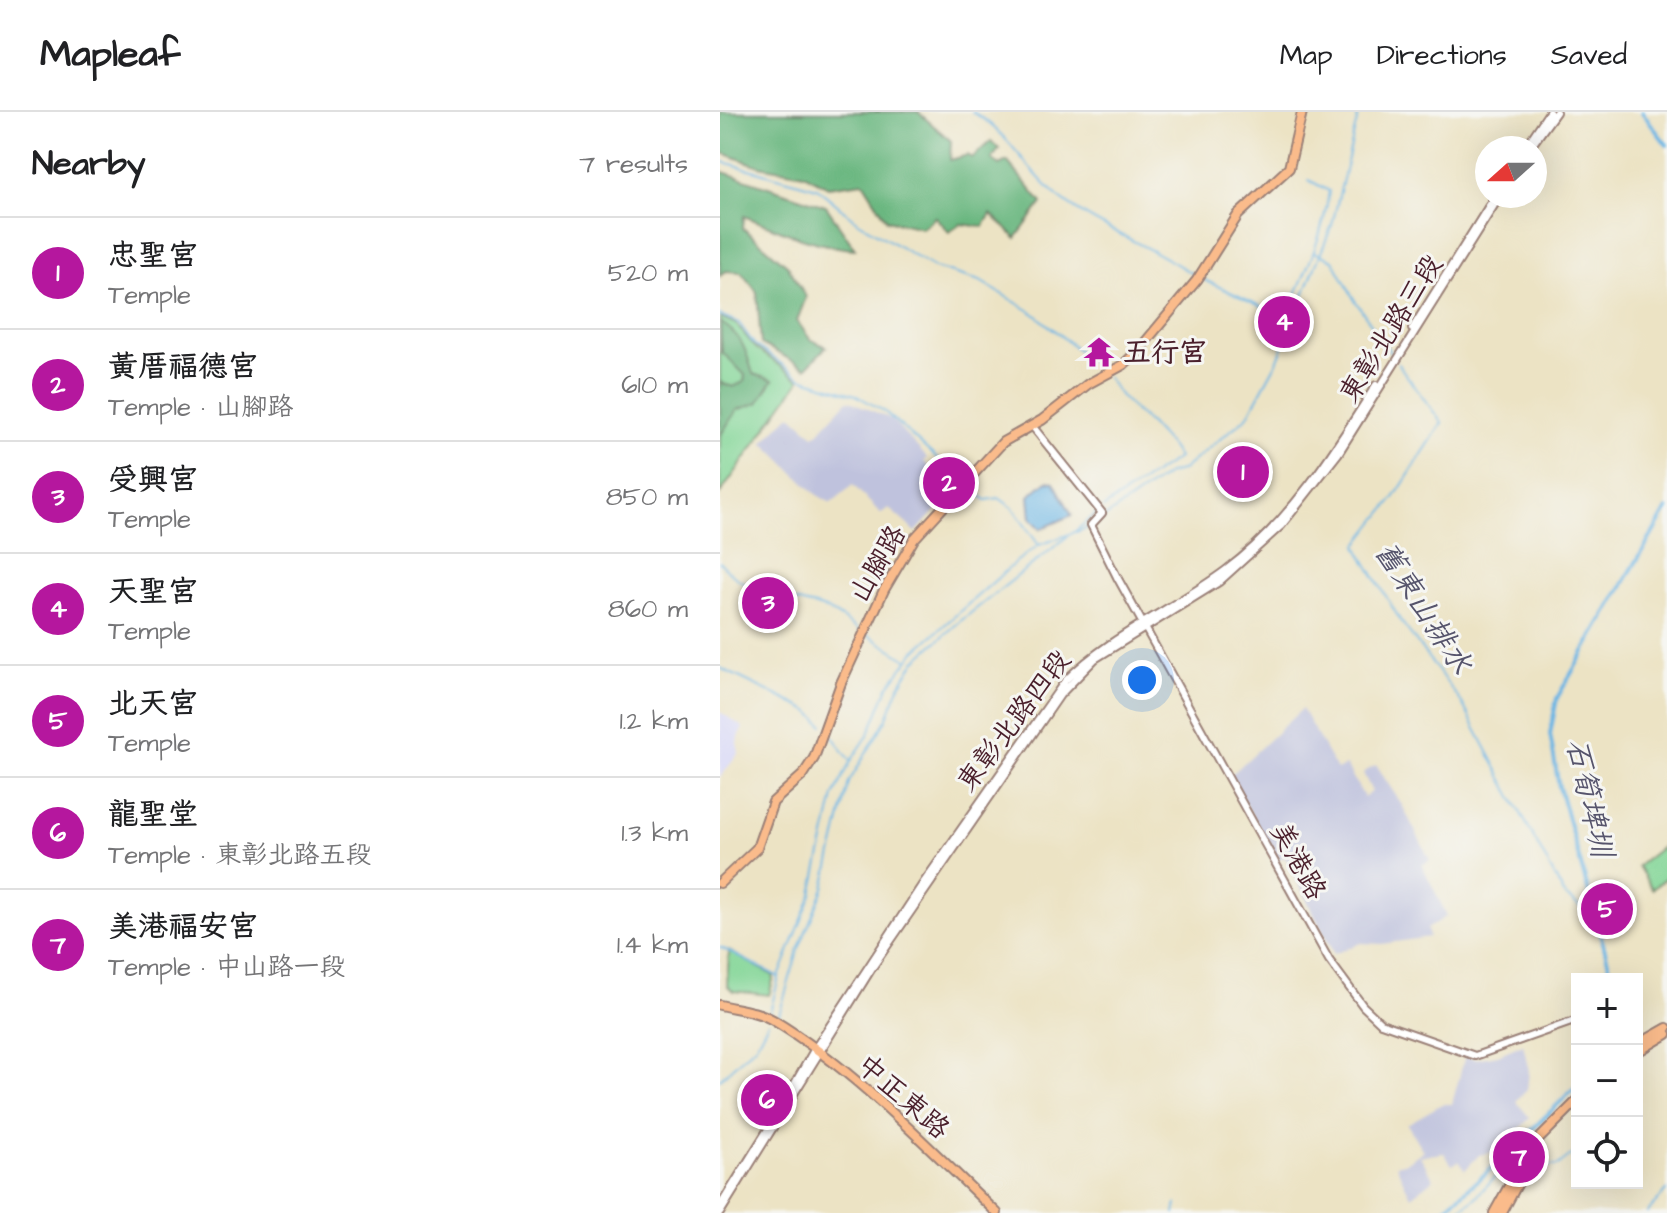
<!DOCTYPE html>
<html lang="en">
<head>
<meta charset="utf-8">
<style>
	body { margin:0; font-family:"Architects Daughter","LXGW WenKai TC",sans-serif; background:#f2f2f2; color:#202124 }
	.controls { position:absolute; right:24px; bottom:24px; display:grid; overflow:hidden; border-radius:0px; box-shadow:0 8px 32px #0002 }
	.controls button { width:72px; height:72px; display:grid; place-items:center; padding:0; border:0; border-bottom:2px solid #e0e0e0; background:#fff; color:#202124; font:40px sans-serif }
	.compass { position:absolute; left:755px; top:24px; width:72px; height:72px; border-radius:50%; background:#fff; box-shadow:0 8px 32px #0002; rotate:249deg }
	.you { position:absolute; left:422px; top:568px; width:28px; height:28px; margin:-20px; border:6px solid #fff; border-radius:50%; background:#1a73e8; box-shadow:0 0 0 12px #1a73e833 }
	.badge { display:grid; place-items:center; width:52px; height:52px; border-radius:50%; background:#b5179e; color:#fff; font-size:26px; font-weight:700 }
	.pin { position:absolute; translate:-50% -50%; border:4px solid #fff; box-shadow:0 2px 8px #0006 }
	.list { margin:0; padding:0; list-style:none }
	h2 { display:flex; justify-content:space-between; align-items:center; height:104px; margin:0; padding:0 32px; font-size:34px }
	h2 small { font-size:26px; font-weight:400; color:#757577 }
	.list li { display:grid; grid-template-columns:52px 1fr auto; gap:24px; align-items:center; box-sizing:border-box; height:112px; padding:0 32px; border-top:2px solid #e0e0e0 }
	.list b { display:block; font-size:30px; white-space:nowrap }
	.list p { margin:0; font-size:26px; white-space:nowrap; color:#757577 }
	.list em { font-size:26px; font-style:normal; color:#757577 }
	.icon { flex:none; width:44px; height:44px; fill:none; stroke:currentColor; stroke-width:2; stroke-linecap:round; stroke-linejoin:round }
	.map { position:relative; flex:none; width:947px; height:1101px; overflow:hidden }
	header { display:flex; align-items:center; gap:48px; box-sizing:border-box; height:112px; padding:0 40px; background:#fff; border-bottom:2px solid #e0e0e0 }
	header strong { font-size:38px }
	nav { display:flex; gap:44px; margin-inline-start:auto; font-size:28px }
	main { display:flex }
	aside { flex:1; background:#fff }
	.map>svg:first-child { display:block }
</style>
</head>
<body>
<header>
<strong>Mapleaf</strong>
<nav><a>Map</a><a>Directions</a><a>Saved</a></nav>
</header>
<main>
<aside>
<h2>Nearby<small>7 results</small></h2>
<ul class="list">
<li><span class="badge">1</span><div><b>忠聖宮</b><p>Temple</p></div><em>520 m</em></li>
<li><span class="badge">2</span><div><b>黃厝福德宮</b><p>Temple · 山腳路</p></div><em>610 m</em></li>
<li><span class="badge">3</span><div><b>受興宮</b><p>Temple</p></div><em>850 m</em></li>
<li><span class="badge">4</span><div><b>天聖宮</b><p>Temple</p></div><em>860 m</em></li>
<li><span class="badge">5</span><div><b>北天宮</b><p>Temple</p></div><em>1.2 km</em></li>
<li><span class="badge">6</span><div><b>龍聖堂</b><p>Temple · 東彰北路五段</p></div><em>1.3 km</em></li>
<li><span class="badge">7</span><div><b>美港福安宮</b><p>Temple · 中山路一段</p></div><em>1.4 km</em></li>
</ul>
</aside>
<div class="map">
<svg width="947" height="1101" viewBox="0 0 947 1101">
	<rect width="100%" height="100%" fill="#f6f6f2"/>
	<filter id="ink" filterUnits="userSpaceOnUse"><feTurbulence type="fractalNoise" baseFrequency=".0125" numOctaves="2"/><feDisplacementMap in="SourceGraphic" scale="16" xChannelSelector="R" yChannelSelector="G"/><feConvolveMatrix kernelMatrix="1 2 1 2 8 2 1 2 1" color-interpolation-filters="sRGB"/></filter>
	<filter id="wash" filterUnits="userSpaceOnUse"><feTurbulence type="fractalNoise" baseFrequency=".006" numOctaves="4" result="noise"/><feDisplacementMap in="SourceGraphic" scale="32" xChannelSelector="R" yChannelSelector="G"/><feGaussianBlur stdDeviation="1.8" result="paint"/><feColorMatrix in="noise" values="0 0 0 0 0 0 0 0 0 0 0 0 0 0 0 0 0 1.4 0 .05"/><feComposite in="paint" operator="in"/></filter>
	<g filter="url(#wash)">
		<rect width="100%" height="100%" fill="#ece3c4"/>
		<path fill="#d7d7f8" d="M 0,600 L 23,615 L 17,631 L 19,641 L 0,665 Z"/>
		<path fill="#bfc2dd" d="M 128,288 L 171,307 L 201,339 L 207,346 L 204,349 L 232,380 L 196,420 L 168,396 L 161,402 L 133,373 L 111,391 L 97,383 L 43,330 L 71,302 L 95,324 Z
			M 582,597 L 617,658 L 626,653 L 644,685 L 652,680 L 643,661 L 656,653 L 682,693 L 710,748 L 702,753 L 727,804 L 707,817 L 709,825 L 662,832 L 641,831 L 614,842 L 565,745 L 557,748 L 510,664 Z
			M 803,932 L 809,959 L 807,978 L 796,989 L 810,1006 L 778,1039 L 759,1043 L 745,1058 L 739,1049 L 732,1053 L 724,1041 L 700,1044 L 714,1067 L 691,1085 L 676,1053 L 687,1050 L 703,1039 L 687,1012 L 722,992 L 732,992 L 745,944 L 755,947 L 778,943 Z"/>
		<path fill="#83d697" stroke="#667a61" stroke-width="2" d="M 0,205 L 16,212 L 36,236 L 80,268 L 0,382 Z
			M 947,731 L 947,765 L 932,777 L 918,754 Z
			M 9,839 L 54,864 L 49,883 L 13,879 L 7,873 Z"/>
		<path fill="#6ab780" stroke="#5a6b56" stroke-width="2" d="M 0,0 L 198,0 L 231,29 L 230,48 L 248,43 L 252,46 L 271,29 L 279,37 L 272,47 L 279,53 L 287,49 L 322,91 L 296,126 L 271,102 L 263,115 L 241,112 L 229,120 L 215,105 L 202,116 L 167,108 L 143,70 L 108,75 L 84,62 L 39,54 L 0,40 Z
			M 0,59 L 106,94 L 135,137 C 96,135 60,118 24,104 L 23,116 L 68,154 L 86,185 L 77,209 L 90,227 L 106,235 L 86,256 L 41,232 L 37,180 L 21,160 L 5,159 L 0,164 Z
			M 0,210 C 22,223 26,238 33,262 L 53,268 L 38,291 L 17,298 L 0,324 L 0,270 L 13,275 L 24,270 L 25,263 L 2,240 Z"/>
		<path fill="#6bb5e4" stroke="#5a6a88" stroke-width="2" d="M 327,369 L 334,370 L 352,403 L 321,417 L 311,406 L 309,384 Z"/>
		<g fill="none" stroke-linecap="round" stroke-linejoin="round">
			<path stroke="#6bb5e4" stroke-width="2" d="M 252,0 C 287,18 309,62 340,86 C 381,118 432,134 474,163
				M 0,49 L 97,76 L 138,110 L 215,156 L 260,169 L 315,202 L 385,261
				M 594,140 L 613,148 L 634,187 L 675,247
				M 480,166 L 560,203 L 568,199 C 586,161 604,121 609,79 L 589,68
				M 0,203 L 19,211 L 34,232 L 81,266 L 136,283 L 164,299 L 243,370
				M 678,252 L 722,311 L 674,386 L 637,433 L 640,440 L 680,508 L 742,591 L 845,784 L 876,807
				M 248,374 L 266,388 L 279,386 L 293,396 L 318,432
				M 383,396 L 458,346 C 440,314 405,297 388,266
				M 378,410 L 448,362 L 461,359 L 527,305 L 557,250 L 612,113 L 639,0
				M 356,420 L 369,415
				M 0,450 C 24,482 67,486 102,496 C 115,500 128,511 140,519
				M 146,522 L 187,547
				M 0,556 L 89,599 L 103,613
				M 108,618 L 130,648
				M 0,835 L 59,865
				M 49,904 L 59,865 L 92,782 L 114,684 L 131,649 L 149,622 L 168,575 L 195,539 L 297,449 L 319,433 L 353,421 L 378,400
				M 58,906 L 79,836 L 104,776 L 129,670 L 166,608 L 179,575 L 195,549 L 238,511 L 347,425
				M 0,967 L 36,933 L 48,910
				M 812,1054 L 838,1054 L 857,1039
				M 455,1101 L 457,1092
				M 735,1101 L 754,1087 L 791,1048 L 798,1050
				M 927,1101 L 947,1078"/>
			<path stroke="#6bb5e4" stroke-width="4" d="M 922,0 L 947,33
				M 893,867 L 839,675 L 830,622 L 837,586 L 947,397
				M 720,1101 L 772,1056 L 857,974"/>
		</g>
	</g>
	<g filter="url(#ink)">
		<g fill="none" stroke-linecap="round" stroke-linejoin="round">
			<g stroke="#9b8178" stroke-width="10">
				<path id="minor" d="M 805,36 L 829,0
					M 810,36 L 836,0
					M 692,217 L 775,84
					M 313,315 L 382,401 L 371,413 L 397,465 L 609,848 L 643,894 L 661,911 L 755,944 L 857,908
					M 63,992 L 94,938 L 204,770 L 345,569 C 390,523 454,497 506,458 C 570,410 614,340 656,273
					M 0,1094 L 53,1009
					M 0,1101 L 152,856 L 340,583 L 375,547 L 499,470 L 562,413 L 618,342 L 780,84"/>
			</g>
			<g stroke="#9b8178" stroke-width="12">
				<path id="major" d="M 0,771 L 37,736 L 53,690 L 83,663 L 94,646 L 121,571 L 164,478 L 194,427 L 283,330 L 322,308 L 368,272 L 403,253 L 417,240 L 477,168 L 518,103 L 569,56 L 582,0
					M 0,893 C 17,897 38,899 53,908 C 133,956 210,1037 277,1101
					M 917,933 L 947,916
					M 917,940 L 947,922
					M 774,1101 L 810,1036 L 857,989
					M 782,1101 L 817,1035"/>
			</g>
			<use href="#minor" stroke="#fff" stroke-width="6"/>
			<use href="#major" stroke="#fabb8b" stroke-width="8"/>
		</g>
	</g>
	<defs>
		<g id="temple-bare" transform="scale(2.4)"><path d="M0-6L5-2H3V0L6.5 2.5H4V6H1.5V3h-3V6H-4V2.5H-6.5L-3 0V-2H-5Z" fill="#b5179e" stroke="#f6f6f2" stroke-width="2.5" paint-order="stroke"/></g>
	</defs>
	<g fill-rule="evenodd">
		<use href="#temple-bare" x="379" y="240"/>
	</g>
	<g text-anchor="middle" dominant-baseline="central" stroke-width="6" stroke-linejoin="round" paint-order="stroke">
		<g font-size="28" fill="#4a1f2b" stroke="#f6f6f2">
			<text transform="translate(671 217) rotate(-58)">東彰北路三段</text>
			<text transform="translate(158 452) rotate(-60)">山腳路</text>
			<text transform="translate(294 609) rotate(-53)">東彰北路四段</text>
			<text transform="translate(578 749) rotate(61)">美港路</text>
			<text transform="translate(183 985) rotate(41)">中正東路</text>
		</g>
		<g font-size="28" font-weight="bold" fill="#4a1f2b" stroke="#f6f6f2" text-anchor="start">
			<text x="403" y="240">五行宮</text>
		</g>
		<g font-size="30" font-style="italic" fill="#56546c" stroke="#f6f6f2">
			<text transform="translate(703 496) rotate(57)">舊東山排水</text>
			<text transform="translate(869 686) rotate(77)">石筍埤圳</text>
		</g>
	</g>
</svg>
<div class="controls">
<button>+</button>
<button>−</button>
<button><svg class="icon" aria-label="locate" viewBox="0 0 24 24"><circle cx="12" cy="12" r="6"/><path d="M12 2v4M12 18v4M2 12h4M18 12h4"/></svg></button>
</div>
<svg class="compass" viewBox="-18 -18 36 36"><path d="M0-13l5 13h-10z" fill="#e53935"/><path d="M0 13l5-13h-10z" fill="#757577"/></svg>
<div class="you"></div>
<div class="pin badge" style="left:523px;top:360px">1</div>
<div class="pin badge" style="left:229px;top:371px">2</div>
<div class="pin badge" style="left:48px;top:491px">3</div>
<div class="pin badge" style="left:564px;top:210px">4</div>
<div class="pin badge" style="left:887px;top:797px">5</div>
<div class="pin badge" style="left:47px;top:988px">6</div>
<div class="pin badge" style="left:799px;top:1045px">7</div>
</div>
</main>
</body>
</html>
